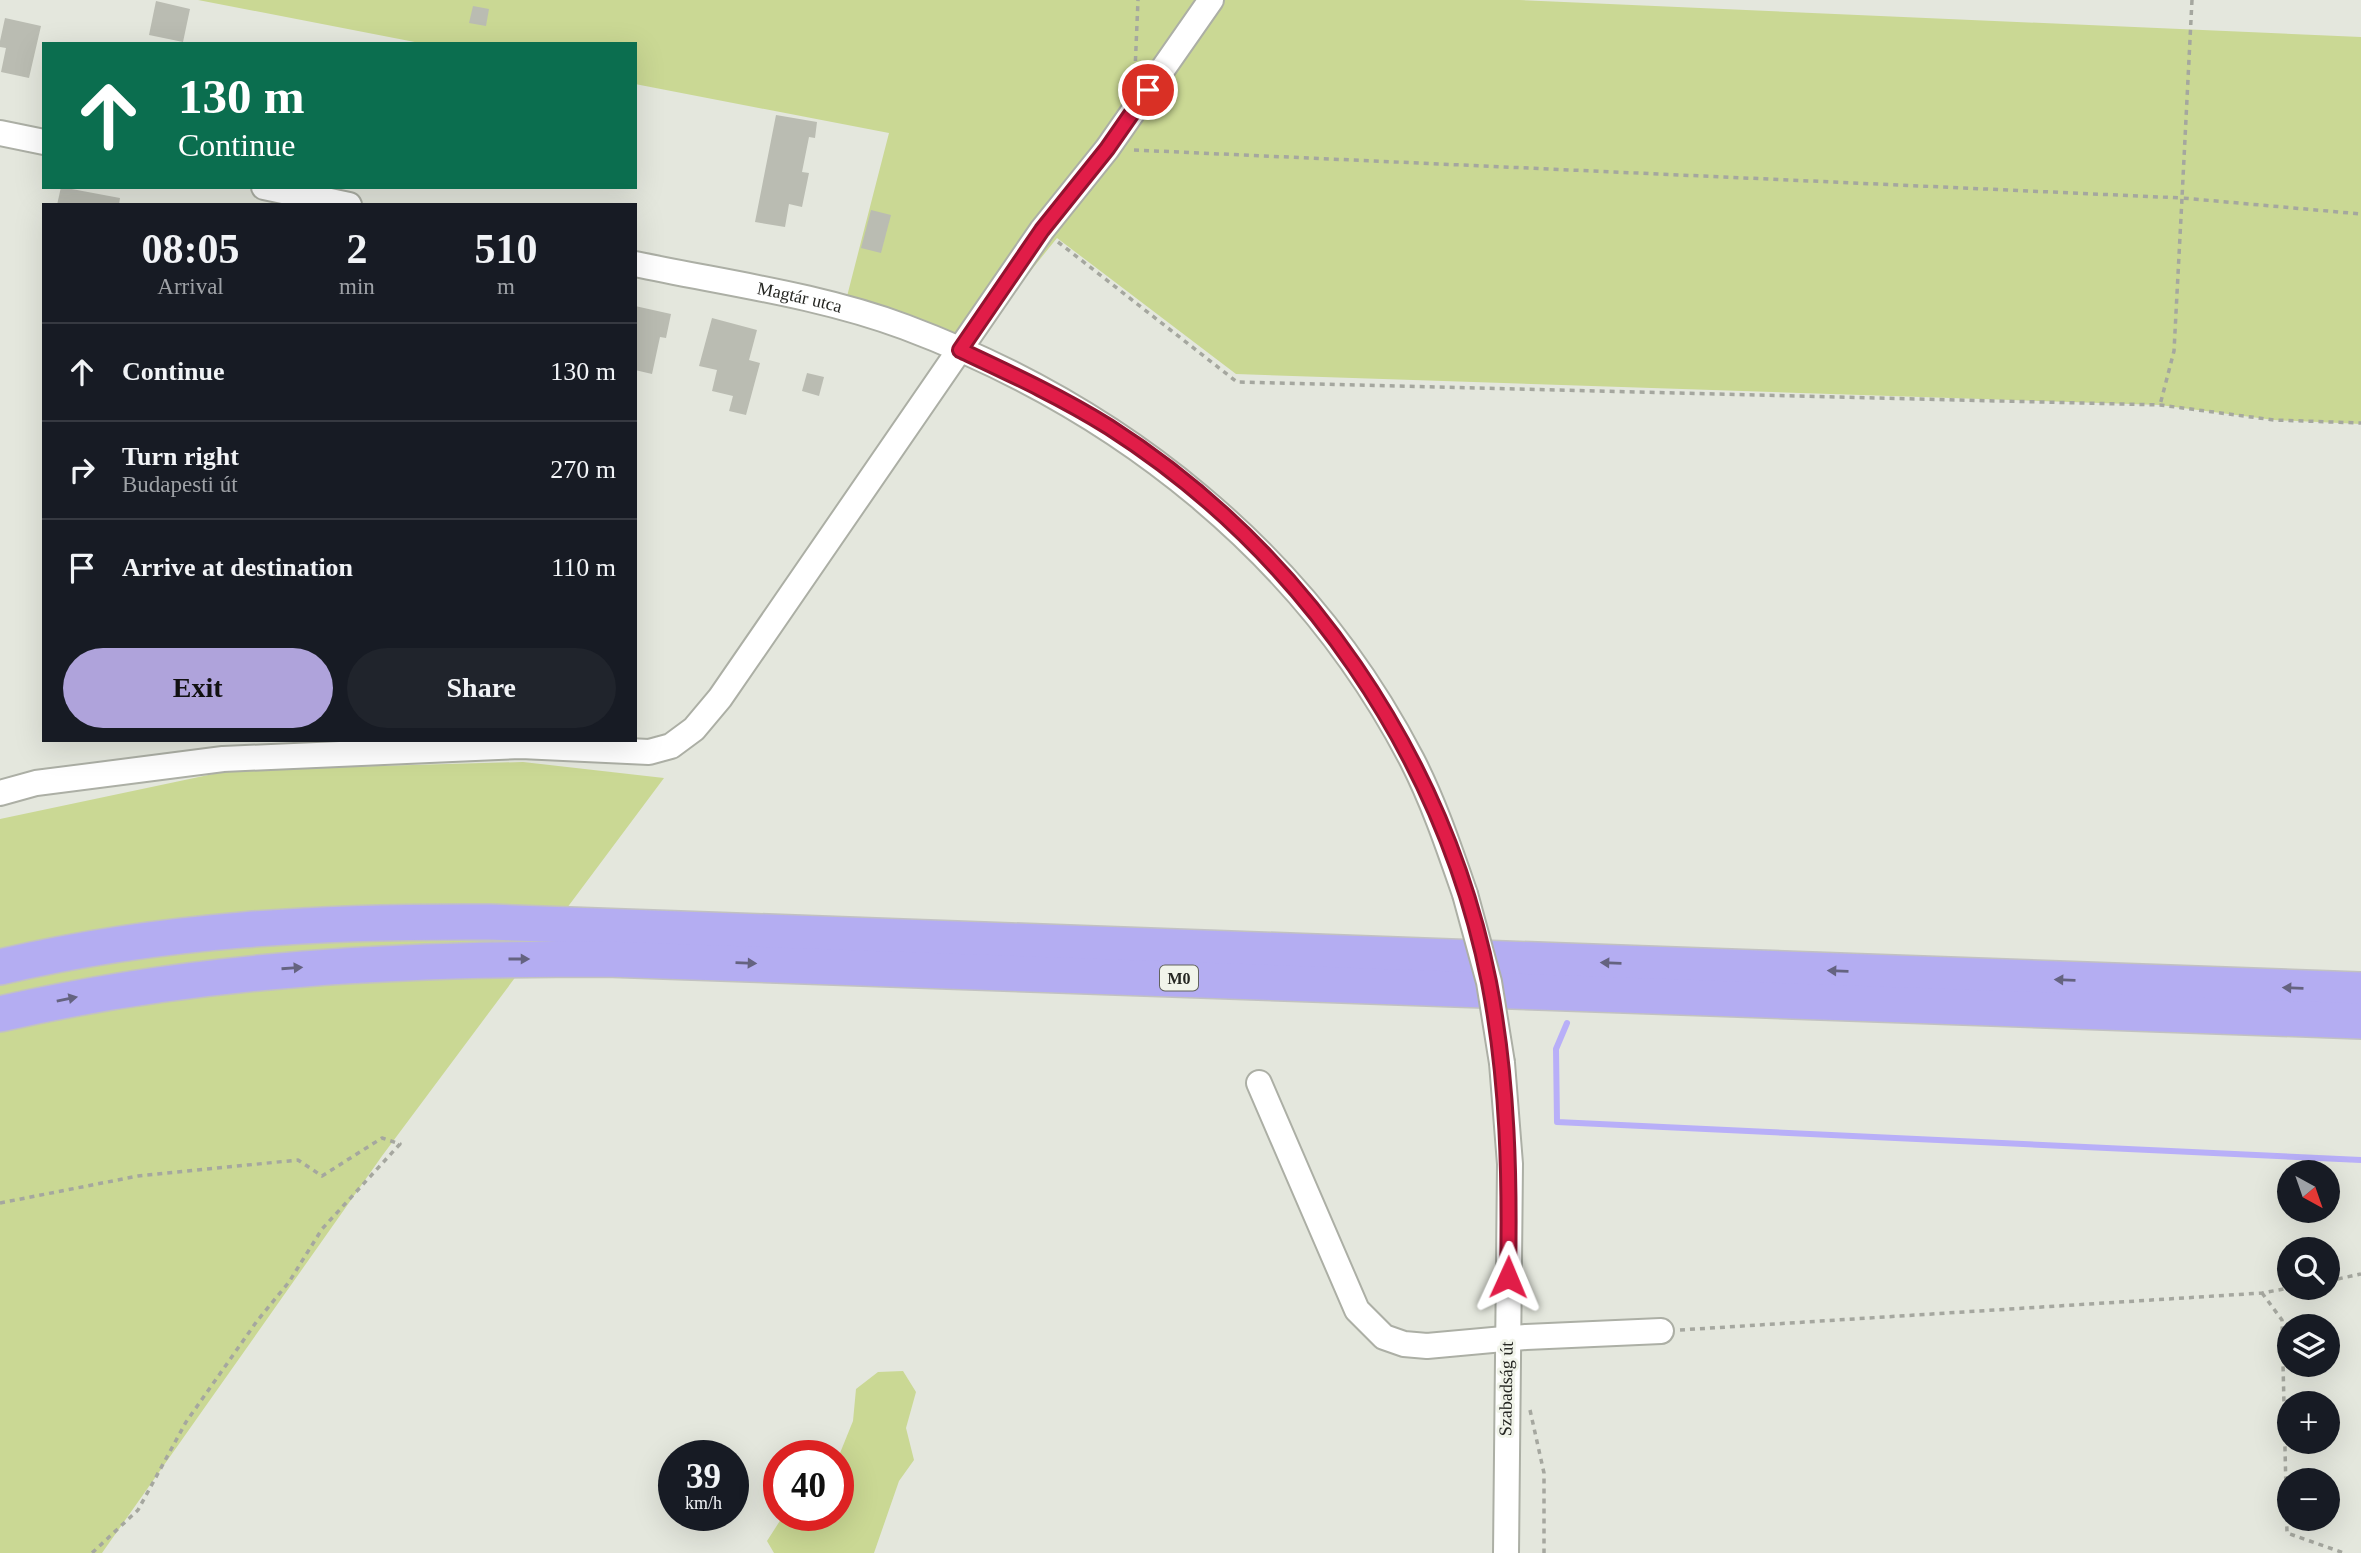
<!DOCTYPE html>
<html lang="en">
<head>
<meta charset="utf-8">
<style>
	:root { --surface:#171b24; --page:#20242c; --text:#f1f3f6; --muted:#9ea1a6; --line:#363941; --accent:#afa3db }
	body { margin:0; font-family:Georgia,serif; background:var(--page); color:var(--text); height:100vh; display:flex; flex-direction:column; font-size:26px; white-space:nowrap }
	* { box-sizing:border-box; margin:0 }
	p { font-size:23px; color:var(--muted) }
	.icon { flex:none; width:38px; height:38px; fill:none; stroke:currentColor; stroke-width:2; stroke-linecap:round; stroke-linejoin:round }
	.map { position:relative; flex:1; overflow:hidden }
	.drawer { position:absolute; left:42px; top:203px; width:595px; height:539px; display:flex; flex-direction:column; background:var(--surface); border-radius:0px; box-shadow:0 7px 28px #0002 }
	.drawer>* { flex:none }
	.top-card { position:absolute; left:42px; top:42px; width:595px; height:147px; border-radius:0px; box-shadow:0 7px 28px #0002; background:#0b6e4f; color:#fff; overflow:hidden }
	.needle { width:46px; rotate:140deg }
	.buttons { position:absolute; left:2277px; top:1160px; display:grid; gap:14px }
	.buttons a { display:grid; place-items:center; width:63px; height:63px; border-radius:50%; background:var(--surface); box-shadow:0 7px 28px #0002; font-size:35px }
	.speed { position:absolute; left:658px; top:1440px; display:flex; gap:14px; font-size:35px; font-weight:700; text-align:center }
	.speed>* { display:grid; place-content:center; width:91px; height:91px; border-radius:50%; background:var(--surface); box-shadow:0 7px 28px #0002; line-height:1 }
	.speed small { font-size:18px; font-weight:400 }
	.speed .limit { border:10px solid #d22; background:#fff; color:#111 }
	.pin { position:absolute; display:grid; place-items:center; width:60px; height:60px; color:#fff; margin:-30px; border:4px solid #fff; border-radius:50%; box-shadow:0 2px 7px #0007 }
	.me { position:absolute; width:77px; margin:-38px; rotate:1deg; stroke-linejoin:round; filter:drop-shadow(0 0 5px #0008) }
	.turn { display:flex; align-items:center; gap:24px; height:147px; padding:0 21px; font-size:32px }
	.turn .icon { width:91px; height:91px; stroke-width:2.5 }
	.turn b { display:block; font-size:49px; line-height:60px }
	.eta { display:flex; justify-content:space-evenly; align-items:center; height:119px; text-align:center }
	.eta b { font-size:42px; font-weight:700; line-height:49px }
	.cta { display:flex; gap:14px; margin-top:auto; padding:14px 21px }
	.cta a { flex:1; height:80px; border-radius:42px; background:var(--accent); color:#111; font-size:28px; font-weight:700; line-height:80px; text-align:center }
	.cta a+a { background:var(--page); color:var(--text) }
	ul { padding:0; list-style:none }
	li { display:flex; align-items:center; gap:21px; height:98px; padding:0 21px; border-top:2px solid var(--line) }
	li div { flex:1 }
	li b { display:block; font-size:26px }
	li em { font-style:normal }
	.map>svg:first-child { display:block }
</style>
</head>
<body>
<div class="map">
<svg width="2361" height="1553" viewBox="0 0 2361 1553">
	<rect width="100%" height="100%" fill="#e4e7dd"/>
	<g fill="#cad894">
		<polygon points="198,0 1519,0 2361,37 2361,424 2274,420 2160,405 1236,374 1057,238 975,340 844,308 889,133 635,84 635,44 425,44"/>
		<polygon points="523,762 664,778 382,1156 102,1553 0,1553 0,819 232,770"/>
		<polygon points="903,1371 916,1392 906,1428 914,1460 899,1481 874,1553 774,1553 767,1541 783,1516 838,1516 838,1458 853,1421 856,1389 878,1372"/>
	</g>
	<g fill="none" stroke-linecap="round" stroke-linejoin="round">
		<polyline stroke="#b8aff8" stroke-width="6" points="1567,1023 1556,1049 1557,1122 2361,1160"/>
	</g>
	<g fill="#babcb2">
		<polygon points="156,1 190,9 183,42 149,35"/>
		<polygon points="473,6 489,9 486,26 469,23"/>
		<polygon points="5,18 41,26 29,78 1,72 6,48 0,47 0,41"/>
		<polygon points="776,115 817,122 815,138 809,137 802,172 809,173 802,207 789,204 785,227 755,222"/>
		<polygon points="61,187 120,198 119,205 57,205"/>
		<polygon points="871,210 891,215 881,253 861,248"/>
		<polygon points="635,306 671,314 666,338 660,337 652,374 635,370"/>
		<polygon points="712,318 757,330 749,360 760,363 746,415 729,411 733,396 712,391 717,370 699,366"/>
		<polygon points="807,373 824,377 819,396 802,391"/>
	</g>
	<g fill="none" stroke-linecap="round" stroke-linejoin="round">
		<g stroke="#acafa5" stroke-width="28">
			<g id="minor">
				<polyline points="0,133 44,142"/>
				<polyline points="264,187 349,205"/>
				<path id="s1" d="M635 264C725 283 819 295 905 327 1121 408 1305 554 1412 760 1434 803 1449 848 1465 894"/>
				<polyline points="0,793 36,783 223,759 521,746 649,752 671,746 694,729 720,698 1042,230 1107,149 1211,0"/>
				<polyline points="1502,1063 1510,1164 1506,1553"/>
				<polyline points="1259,1083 1357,1310 1384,1337 1404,1344 1427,1346 1526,1337 1661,1331"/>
			</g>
		</g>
		<g stroke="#c2c2c1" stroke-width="38">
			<g id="highway">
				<path d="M0 967C162 929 324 921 490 922L2361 990"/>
				<path d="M0 1014C200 968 401 959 606 959L2361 1021"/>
			</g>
		</g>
		<g stroke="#a5a79f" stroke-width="3.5" stroke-dasharray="5 5" stroke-linecap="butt">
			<polyline points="2192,0 2182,198 2361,214"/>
			<polyline points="1135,71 1138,0"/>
			<polyline points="1134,150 2182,198 2174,351 2160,405"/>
			<polyline points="1058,242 1237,382 2160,405 2274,420 2361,423"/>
			<polyline points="0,1203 138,1176 298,1160 322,1176 382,1138 400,1144 322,1229 289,1282 257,1321 186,1422 138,1510 92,1553"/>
			<polyline points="2328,1281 2361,1274"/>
			<polyline points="2262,1293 2282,1320 2287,1533 2344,1553"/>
			<polyline points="1680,1330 2262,1293 2289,1288"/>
			<polyline points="1530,1410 1544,1473 1544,1553"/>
		</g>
		<use href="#minor" stroke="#fff" stroke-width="24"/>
		<use href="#highway" stroke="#b4adf2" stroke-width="35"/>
		<g stroke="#acafa5" stroke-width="28" stroke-linecap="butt">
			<polyline id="minor-bridge" points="1465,894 1489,982 1502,1063"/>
		</g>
		<use href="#minor-bridge" stroke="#fff" stroke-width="24"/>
	</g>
	<defs><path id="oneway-solid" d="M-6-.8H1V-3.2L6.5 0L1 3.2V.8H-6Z" transform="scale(1.75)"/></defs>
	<g fill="#656380">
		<use href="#oneway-solid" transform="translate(519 959)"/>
		<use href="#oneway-solid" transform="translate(746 963) rotate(2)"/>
		<use href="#oneway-solid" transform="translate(1611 963) rotate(-178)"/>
		<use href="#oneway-solid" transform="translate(292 968) rotate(-4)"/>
		<use href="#oneway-solid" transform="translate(1838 971) rotate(-178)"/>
		<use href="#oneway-solid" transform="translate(2065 980) rotate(-178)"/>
		<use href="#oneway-solid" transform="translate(2293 988) rotate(-178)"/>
		<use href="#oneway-solid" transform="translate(67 999) rotate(-12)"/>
	</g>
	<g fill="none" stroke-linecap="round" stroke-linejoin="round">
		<g stroke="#92132f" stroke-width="18">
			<path id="route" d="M1148 90 1107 149 1042 230 960 350C1011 374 1061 397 1109 427 1303 551 1444 756 1489 982 1508 1080 1510 1178 1508 1277"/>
		</g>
		<use href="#route" stroke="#e11d48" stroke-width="12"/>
	</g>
	<g text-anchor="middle" stroke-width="6" stroke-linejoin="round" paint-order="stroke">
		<rect fill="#f1f4ea" stroke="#62645e" stroke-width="2" x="1160" y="965.5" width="38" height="25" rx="5"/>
		<g font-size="16" font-weight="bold" fill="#252622">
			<text x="1179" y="984">M0</text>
		</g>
		<g font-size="18" fill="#252622" stroke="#f1f4ea">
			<text dy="6" stroke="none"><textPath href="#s1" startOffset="168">Magtár utca</textPath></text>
			<text transform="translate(1506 1389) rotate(-89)" y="6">Szabadság út</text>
		</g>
	</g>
</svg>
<div class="buttons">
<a><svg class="needle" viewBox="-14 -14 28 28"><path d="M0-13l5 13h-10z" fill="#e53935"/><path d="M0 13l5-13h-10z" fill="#9ea1a6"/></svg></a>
<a><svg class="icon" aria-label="search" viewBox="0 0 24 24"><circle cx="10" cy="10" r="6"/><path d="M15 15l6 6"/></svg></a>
<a><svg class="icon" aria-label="layers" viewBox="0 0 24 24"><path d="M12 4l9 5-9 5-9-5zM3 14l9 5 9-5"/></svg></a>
<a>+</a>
<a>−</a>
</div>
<div class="speed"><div>39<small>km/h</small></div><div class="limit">40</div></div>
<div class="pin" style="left:1148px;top:90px;background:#d93025"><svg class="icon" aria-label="arrive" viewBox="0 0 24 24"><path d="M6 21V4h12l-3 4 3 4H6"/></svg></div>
<svg class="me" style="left:1508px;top:1277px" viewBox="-20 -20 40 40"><path d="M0-17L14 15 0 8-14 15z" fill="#e11d48" stroke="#fff" stroke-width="4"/></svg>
<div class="top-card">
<div class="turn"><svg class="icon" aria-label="ahead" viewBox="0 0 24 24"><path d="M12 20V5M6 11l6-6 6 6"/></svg><div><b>130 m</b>Continue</div></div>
</div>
<section class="drawer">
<div class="eta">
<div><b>08:05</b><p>Arrival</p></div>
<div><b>2</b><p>min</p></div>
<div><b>510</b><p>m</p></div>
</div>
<ul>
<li><svg class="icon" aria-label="ahead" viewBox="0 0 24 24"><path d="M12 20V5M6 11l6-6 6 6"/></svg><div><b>Continue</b></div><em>130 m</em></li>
<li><svg class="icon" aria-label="right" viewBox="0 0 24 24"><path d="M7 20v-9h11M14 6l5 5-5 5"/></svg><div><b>Turn right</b><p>Budapesti út</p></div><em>270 m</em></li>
<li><svg class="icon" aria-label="arrive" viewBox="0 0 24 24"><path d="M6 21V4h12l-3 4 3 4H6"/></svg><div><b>Arrive at destination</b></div><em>110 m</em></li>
</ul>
<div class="cta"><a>Exit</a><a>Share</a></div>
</section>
</div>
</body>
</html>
